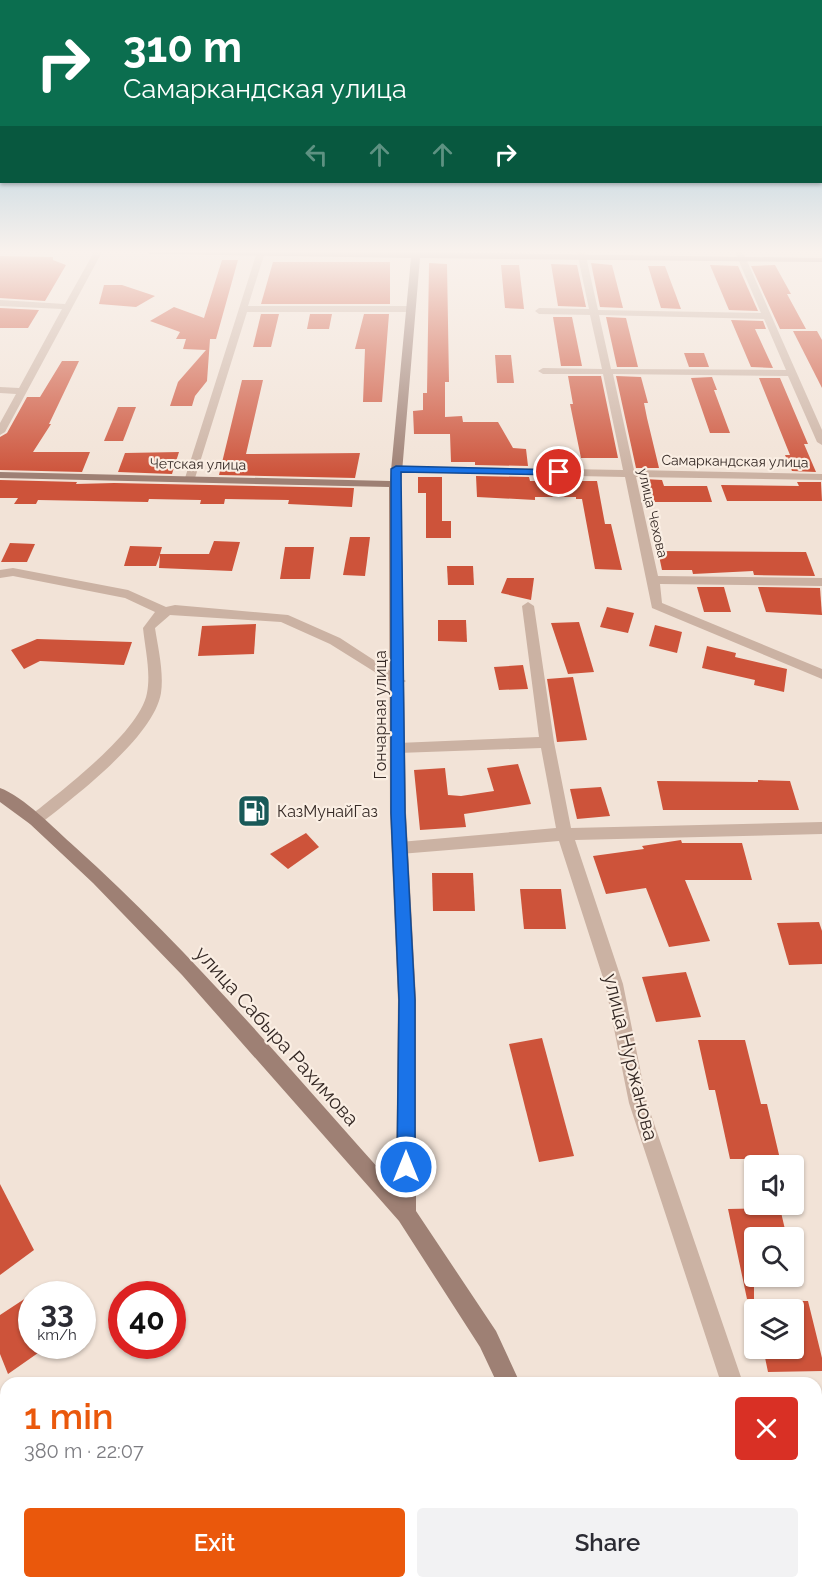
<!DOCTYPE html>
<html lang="en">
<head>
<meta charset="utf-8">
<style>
	:root { --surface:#fff; --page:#f2f2f3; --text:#2b2b33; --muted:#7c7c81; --accent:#ea580c }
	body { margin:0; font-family:Raleway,sans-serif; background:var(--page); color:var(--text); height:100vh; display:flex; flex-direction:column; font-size:22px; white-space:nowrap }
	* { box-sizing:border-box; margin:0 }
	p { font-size:20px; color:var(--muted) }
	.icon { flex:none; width:33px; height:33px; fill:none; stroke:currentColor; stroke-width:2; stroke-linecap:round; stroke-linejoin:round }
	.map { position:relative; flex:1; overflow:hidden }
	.side { position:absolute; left:0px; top:1377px; width:822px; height:212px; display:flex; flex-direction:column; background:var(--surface); border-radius:18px 18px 0 0; box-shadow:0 2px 4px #0004 }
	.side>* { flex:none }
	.banner { position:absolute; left:0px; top:0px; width:822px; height:183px; box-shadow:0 2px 4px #0004; background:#0b6e4f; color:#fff; overflow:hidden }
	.buttons { position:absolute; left:744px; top:1155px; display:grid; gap:12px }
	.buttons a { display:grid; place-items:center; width:60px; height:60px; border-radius:6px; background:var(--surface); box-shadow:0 2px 4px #0004; font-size:30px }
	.speed { position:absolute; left:18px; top:1281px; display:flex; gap:12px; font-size:30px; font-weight:700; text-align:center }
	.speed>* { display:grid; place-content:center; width:78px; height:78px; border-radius:50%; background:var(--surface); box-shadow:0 2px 4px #0004; line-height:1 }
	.speed small { font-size:15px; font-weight:400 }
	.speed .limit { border:9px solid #d22; background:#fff; color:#111 }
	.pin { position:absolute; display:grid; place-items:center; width:51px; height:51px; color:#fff; margin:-26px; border:3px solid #fff; border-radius:50%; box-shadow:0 2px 6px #0007 }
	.me { position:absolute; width:66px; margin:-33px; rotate:0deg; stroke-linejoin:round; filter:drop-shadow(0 0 4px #0008) }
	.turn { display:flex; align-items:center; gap:21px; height:126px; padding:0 24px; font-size:27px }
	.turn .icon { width:78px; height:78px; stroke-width:2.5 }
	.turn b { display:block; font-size:42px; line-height:51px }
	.lanes { display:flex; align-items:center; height:57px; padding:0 24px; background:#0003; justify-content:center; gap:30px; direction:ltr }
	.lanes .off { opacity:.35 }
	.round { display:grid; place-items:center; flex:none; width:63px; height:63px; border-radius:6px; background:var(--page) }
	.headline { display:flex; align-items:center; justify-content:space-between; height:102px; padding:0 24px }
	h1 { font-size:36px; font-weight:600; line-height:45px; color:var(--accent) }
	.action { display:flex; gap:12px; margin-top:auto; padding:12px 24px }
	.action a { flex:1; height:69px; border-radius:6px; background:var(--accent); color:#fff; font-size:24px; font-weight:600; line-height:69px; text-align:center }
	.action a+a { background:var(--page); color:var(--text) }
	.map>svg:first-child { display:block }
</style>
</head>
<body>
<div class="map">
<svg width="822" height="1588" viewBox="0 0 822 1588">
	<rect width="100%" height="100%" fill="#f2e3d7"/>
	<g fill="#cd533a">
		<polygon points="0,256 53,257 53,260 66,265 45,301 0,298"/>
		<polygon points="222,260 238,260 216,339 210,339 207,381 195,396 192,406 170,406 178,382 206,350 183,349 186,339 176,339 180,332 150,321 174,307 204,318"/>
		<polygon points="273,262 390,262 390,304 261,304"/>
		<polygon points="429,263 447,264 449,382 445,382 445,417 462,416 463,422 498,422 513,448 526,449 528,466 475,465 475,462 451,462 450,434 414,434 413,411 423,410 423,393 427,393"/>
		<polygon points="591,263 612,265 623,308 600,307"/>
		<polygon points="551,264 577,265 586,307 558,306"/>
		<polygon points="501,265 519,265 524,309 505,308"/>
		<polygon points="710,265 738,266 758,311 729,310"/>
		<polygon points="775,265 791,294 787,294 806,329 780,329 751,266"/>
		<polygon points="648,266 665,266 681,309 661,308"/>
		<polygon points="104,285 122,285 155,296 136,307 99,304"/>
		<polygon points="0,308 39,310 28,328 0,328"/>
		<polygon points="261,314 279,314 271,347 253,347"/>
		<polygon points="310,314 332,314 329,329 307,329"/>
		<polygon points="364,314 389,314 382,402 363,402 365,349 355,349"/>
		<polygon points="553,317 572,317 582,366 561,366"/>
		<polygon points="606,317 626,318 638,367 617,367"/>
		<polygon points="731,320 763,321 766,329 755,329 773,368 751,367"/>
		<polygon points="793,331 817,331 822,340 822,388"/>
		<polygon points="684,353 704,353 709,367 689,367"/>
		<polygon points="495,355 511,355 514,383 497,383"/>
		<polygon points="62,361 79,361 49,424 51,424 33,452 90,452 82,472 0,470 0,437 7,433 27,397 40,397"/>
		<polygon points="568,376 601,376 618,458 581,458 570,404 573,404"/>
		<polygon points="616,376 641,377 648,403 644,403 647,418 659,468 636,468"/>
		<polygon points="712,377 717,390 714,390 730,433 710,433 691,378"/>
		<polygon points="759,378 780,378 808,444 804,444 816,472 792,471 785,455 790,455"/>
		<polygon points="242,380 263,380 246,454 360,453 355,478 219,475"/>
		<polygon points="118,407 136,407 123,441 104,441"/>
		<polygon points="179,452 172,474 118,472 125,453"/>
		<polygon points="476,476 529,477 530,481 597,481 605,524 611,524 622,570 595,569 582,499 576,499 576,497 535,497 535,500 477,497"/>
		<polygon points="418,477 442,477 442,521 451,521 451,538 426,538 426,493 418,493"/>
		<polygon points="643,479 662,480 664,486 707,486 712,502 648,502"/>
		<polygon points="0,480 77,482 76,484 114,483 354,488 352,507 288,504 289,500 225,499 224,504 200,504 201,500 149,499 148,502 38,500 36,504 14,504 18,498 0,498"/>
		<polygon points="797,482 821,482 822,501 727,501 721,485 799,486"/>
		<polygon points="350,537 370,537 365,576 343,575"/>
		<polygon points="214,541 240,542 232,571 159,568 160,555 156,566 124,566 130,546 162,547 160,554 209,554"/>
		<polygon points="10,543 35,544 27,562 1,562"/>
		<polygon points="285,547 314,547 310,579 280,579"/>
		<polygon points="658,551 806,552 815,576 754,575 753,571 693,574 692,570 662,570"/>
		<polygon points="447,566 473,566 474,585 448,585"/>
		<polygon points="507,578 534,578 531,600 501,593"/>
		<polygon points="697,587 724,587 731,612 704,612"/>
		<polygon points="758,587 820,588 822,615 766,612"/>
		<polygon points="607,607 634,613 628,633 600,627"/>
		<polygon points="438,620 466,620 467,642 438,641"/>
		<polygon points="579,622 594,672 568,674 551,623"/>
		<polygon points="256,624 254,654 198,656 202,626"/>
		<polygon points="655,625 682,632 677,653 649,646"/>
		<polygon points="37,639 132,642 124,665 40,661 24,669 11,650"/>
		<polygon points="707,646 736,653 735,657 787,669 784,692 754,685 755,680 702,668"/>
		<polygon points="523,665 528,689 499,690 494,667"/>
		<polygon points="573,677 587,740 557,742 547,679"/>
		<polygon points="518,764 531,804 464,814 466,827 420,830 414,770 445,768 448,795 461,796 494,791 487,768"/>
		<polygon points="758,780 790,781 799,810 663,810 657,781 758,782"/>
		<polygon points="601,787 610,816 577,819 570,789"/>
		<polygon points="306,833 319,847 288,869 270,854"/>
		<polygon points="681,840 682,843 742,843 752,880 685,880 710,941 669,947 646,888 606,894 593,856 644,849 642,846"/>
		<polygon points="432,873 473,873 475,911 433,911"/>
		<polygon points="520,889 561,889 566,929 524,929"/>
		<polygon points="819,922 822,931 822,964 789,965 777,923"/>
		<polygon points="686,972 701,1017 656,1022 642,977"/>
		<polygon points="542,1038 574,1156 539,1162 509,1044"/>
		<polygon points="698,1040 745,1040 761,1104 767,1104 780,1159 730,1159 715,1090 709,1090"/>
		<polygon points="0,1184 34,1250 0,1275"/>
		<polygon points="780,1208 787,1238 754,1238 754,1299 747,1299 728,1209"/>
		<polygon points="32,1294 32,1346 48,1346 8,1374 0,1354 0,1315"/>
		<polygon points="794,1301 808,1301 822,1358 822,1371 768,1372 763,1348 794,1348"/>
	</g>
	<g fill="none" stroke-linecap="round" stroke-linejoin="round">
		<g fill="#cbb2a3" fill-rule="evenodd">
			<polygon points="94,252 102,252 5,432 0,435 0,423 16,394 0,393 0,387 19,388 62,309 0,306 0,300 65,304"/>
			<polygon points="257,252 265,252 248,306 411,306 415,309 411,312 247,312 195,478 194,480 186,480 185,478"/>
			<path d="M577 252H585L598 310 761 313 735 252H743L822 430V445L817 442 788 376 613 374 634 470 822 474V480L636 477 658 576 822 578V586L660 584 662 603 822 669V679L652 608 625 477 396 472 391 469 396 466 623 470 603 374H543L538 371 543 368 602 369 590 315 539 314 535 311 539 308 589 309ZM599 315 764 319 786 370 611 369Z"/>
			<path d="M13 568 128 590 166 607 175 605 288 615 340 638 406 681 399 686 394 684 330 644 281 622 170 615 155 628C158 648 164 672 161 693 154 737 74 797 40 824L35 826 30 824 27 820 30 816C61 791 140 732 147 693 151 672 145 648 143 628L155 612 125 598 13 576 0 578V570Z"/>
			<polygon points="528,602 534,606 554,742 571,828 822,822 822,834 575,840 623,984 647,1103 743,1383 721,1383 629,1103 605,984 559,841 400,854 394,853 392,848 394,843 400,842 556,828 541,748 398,753 393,752 391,748 393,744 398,743 539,737 522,606"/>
			<polygon points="783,1582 808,1582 809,1588 783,1588"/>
		</g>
		<g fill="#9e8074" fill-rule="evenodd">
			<path d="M146 252H420L822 258V262L420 258 401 484 406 813 416 1000V1211L496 1331 520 1383H497L480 1347 399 1221 182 975 93 883 30 824 0 802V788C23 796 56 830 75 847 191 951 292 1072 396 1188L398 1000 390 813 389 487 0 478V472L390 481 411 258 150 254Z"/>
			<polygon points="585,1582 610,1582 612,1588 586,1588"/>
		</g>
	</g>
	<linearGradient id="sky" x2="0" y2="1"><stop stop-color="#7ab3d1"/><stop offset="0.53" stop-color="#f9f2ed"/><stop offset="1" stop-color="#f9f2ed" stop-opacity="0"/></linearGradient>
	<rect width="822" height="475" fill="url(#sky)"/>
	<polygon fill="#1a73e8" stroke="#114b97" stroke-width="1.5" points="396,466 559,470 564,472 559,475 401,472 405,813 415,1000 415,1167 412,1173 406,1176 400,1173 397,1167 399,1000 391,813 391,469"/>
	<defs>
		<g id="fuel-square" transform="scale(1.725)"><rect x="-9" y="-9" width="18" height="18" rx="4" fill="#195958" stroke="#faeee3"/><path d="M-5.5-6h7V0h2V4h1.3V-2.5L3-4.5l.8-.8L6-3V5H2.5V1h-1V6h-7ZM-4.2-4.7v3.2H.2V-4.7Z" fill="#fff"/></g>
	</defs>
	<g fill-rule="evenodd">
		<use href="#fuel-square" x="254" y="811"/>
	</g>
	<g text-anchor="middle" stroke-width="4.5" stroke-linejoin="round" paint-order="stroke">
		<g font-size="14" fill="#352925" stroke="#faeee3">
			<text transform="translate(735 461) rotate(1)" y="5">Самаркандская улица</text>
			<text transform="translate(198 464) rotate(1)" y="5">Четская улица</text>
			<text transform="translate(653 513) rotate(77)" y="5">улица Чехова</text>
		</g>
		<g font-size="16" fill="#352925" stroke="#faeee3">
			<text transform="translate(380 715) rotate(-90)" y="6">Гончарная улица</text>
		</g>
		<g font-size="16" fill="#352925" stroke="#faeee3" text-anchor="start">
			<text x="277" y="817">КазМунайГаз</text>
		</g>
		<g font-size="20" fill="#352925" stroke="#faeee3">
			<text transform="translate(277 1036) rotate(48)" y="7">улица Сабыра Рахимова</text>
			<text transform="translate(631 1057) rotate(76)" y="7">улица Нуржанова</text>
		</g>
	</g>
</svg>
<div class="buttons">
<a><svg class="icon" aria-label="sound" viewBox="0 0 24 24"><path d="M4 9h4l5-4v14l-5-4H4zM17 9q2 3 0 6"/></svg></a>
<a><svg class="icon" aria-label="search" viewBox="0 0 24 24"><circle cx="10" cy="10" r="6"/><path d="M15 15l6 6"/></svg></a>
<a><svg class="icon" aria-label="layers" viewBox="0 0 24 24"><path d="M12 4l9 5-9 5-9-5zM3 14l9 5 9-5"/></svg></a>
</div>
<div class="speed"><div>33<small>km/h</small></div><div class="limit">40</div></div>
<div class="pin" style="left:559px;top:472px;background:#d93025"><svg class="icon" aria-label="arrive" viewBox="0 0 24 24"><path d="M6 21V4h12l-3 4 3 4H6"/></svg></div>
<svg class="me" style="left:406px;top:1167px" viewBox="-20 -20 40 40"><circle r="17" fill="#1a73e8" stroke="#fff" stroke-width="3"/><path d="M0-11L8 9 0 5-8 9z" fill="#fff"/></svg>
<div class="banner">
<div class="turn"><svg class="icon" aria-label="right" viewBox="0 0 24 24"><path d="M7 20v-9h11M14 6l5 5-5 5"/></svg><div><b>310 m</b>Самаркандская улица</div></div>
<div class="lanes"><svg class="icon off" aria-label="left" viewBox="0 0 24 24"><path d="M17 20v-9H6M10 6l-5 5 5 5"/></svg><svg class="icon off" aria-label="ahead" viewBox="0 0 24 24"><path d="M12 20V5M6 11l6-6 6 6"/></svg><svg class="icon off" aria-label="ahead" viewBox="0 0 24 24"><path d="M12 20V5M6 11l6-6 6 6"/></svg><svg class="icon" aria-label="right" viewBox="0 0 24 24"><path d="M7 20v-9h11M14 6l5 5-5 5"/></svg></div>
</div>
<section class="side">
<div class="headline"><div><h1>1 min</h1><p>380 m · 22:07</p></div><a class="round" style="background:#d93025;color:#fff"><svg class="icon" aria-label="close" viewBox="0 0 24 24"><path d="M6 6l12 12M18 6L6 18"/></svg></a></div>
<div class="action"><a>Exit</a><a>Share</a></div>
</section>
</div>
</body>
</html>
